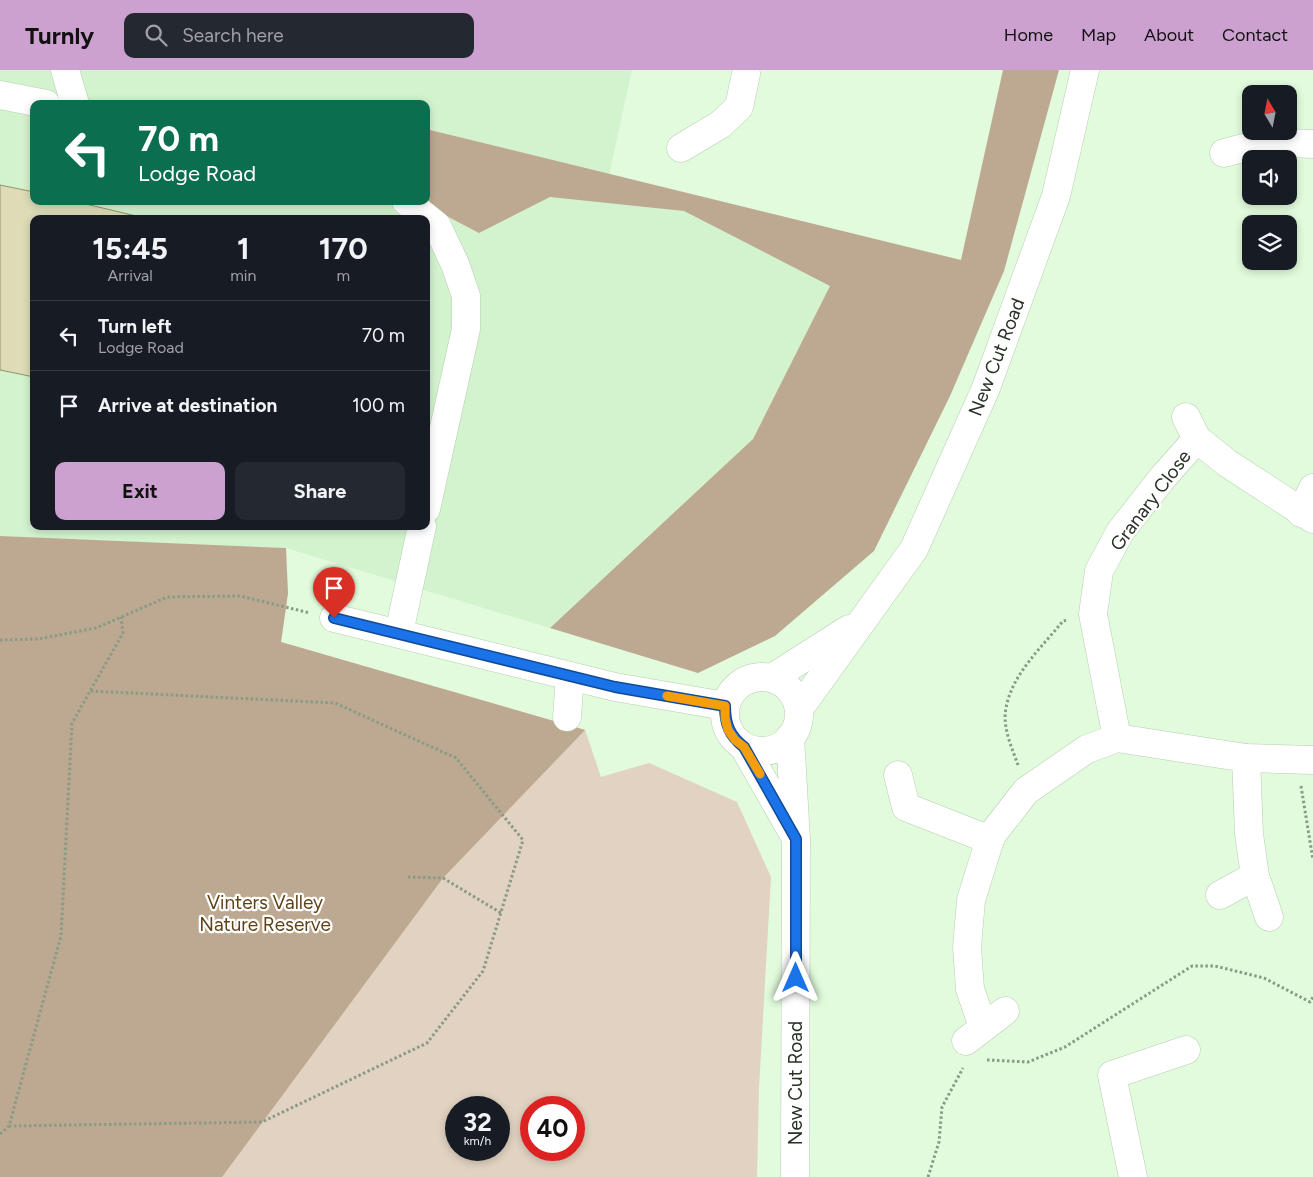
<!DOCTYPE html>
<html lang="en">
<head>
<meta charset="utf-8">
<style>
	:root { --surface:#171b24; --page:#242831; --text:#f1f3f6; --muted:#9ea1a6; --line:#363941; --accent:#cca0cf }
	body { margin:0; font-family:Figtree,sans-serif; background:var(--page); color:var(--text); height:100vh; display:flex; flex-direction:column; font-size:19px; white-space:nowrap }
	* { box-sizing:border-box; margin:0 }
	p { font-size:16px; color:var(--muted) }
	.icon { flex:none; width:28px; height:28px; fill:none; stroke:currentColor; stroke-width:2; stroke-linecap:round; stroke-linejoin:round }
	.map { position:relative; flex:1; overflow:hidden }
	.panel { position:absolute; left:30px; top:145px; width:400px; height:315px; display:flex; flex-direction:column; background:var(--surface); border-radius:10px; box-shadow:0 2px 8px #0003 }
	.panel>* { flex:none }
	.banner { position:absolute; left:30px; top:30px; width:400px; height:105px; border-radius:10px; box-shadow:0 2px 8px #0003; background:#0b6e4f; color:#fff; overflow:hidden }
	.needle { width:32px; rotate:350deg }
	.buttons { position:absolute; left:1242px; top:15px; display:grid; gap:10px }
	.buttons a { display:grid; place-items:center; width:55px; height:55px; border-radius:10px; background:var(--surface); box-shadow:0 2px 8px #0003; font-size:25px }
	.speed { position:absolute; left:445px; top:1026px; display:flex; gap:10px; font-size:25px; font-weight:700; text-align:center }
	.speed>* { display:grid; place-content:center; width:65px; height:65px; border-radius:50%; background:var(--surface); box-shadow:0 2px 8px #0003; line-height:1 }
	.speed small { font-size:12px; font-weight:400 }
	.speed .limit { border:8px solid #d22; background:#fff; color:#111 }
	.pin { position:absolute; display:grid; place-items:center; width:42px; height:42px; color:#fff; margin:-51px -21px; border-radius:50% 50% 50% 0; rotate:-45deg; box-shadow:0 0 5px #0007 }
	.pin .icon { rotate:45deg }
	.me { position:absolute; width:55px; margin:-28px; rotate:0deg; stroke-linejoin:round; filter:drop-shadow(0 0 4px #0008) }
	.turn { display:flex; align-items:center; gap:18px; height:105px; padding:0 25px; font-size:22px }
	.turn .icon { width:65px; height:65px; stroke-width:2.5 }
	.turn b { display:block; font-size:35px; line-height:42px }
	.eta { display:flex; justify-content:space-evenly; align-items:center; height:85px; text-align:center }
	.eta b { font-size:30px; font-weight:700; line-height:35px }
	.button { display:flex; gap:10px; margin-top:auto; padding:10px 25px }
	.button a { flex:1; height:58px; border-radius:10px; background:var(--accent); color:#111; font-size:20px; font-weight:700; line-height:58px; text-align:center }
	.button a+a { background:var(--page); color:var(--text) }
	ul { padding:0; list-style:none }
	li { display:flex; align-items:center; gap:15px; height:70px; padding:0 25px; border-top:1px solid var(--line) }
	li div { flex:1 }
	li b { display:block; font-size:19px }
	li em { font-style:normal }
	header { display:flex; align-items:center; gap:30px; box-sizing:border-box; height:70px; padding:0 25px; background:var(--accent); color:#111 }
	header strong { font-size:24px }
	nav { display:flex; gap:28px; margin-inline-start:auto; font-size:18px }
	.search { width:350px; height:45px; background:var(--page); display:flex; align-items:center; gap:12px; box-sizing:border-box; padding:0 18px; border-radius:10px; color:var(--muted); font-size:19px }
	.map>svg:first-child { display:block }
</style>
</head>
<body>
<header>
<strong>Turnly</strong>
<div class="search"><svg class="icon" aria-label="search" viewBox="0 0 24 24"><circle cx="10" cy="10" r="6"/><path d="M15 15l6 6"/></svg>Search here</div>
<nav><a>Home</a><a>Map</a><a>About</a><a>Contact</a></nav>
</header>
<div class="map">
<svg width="1313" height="1107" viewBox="0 0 1313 1107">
	<rect width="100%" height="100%" fill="#e1fbdc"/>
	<path fill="#d3f3ce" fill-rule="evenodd" d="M0 0H632L609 105 426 59V34H34V131H426V63L684 141 830 216 753 369 550 558 286 478 0 466ZM34 149H426V456H34Z"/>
	<path fill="#e1d2c1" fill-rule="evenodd" d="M288 523 281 572 585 660 601 707 649 693 737 732 771 807 759 1018 757 1107H0ZM456 1038H499V1080H456ZM531 1038H574V1080H531Z"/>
	<g fill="#bda991">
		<polygon points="1003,0 1059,0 1004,201 950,326 874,481 775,566 698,603 550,558 753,369 830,216 684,141 550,127 479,163 418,131 426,131 426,59 961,190"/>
		<polygon points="0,466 286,478 288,523 281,572 585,660 443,808 222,1107 0,1107"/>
	</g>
	<polygon fill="#dddcb7" stroke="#93926f" points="0,115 34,122 34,131 73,131 149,149 34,149 34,307 0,300"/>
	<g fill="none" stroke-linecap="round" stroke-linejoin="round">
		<g stroke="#b5ceb0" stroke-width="29">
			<g id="minor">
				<polyline points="65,0 75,34"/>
				<polyline points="0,25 46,34"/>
				<polyline points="681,78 721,54 739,37 746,4"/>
				<polyline points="1224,83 1267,72 1313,74"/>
				<polyline points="406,131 437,156 455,194 466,226 466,259 426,439"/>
				<polyline points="1186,347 1197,369 1227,393 1313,449"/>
				<polyline points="1301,443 1313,418"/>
				<polyline points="334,548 615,617 725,636"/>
				<polyline points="399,563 422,456"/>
				<circle cx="762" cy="644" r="37"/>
				<polyline points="772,608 849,559"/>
				<polyline points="799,639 914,479 986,318 1056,126 1085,0"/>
				<polyline points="567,647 570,606"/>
				<polyline points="790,667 796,769 795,1107"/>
				<polyline points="1117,668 1093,544 1099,501 1120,462 1164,406 1197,369"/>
				<polyline points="744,677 793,763"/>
				<polyline points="1246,688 1249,764 1255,806 1269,847"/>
				<polyline points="898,705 906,737 990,770"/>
				<polyline points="1220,825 1255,806"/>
				<polyline points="983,957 970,919 967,877 971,830 991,766 1026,721 1087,679 1117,668 1246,688 1313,690"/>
				<polyline points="966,971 1005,941"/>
				<polyline points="1133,1107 1112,1005 1186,980"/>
			</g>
		</g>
		<g stroke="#899b85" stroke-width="3" stroke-dasharray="2.5 2.5" stroke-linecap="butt">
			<polyline points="0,570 38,569 96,558 167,527 240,526 310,543"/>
			<path d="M1018 695C1012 678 1002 657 1006 638 1012 604 1042 577 1063 551L1068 550"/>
			<polyline points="1301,716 1313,790"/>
			<polyline points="408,807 443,808 501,843"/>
			<polyline points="987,990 1028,992 1065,977 1192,896 1215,896 1264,908 1310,932 1313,927"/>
			<polyline points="9,1056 262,1052 427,973 483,901 523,770 456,688 335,633 90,621"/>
			<polyline points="0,1064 9,1056 61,866 72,653 123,563 121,547"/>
			<polyline points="928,1107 939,1072 942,1037 963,998"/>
		</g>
		<use href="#minor" stroke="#fff" stroke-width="28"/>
	</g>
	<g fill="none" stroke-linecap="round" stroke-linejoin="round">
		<g stroke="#114b97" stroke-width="12">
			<path id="route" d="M334 548 615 617 725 636C725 655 730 666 744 677L796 769V908"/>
		</g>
		<use href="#route" stroke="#1a73e8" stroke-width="9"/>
		<polyline stroke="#f59e0b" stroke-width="9" points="667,626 725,636 725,648 728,660 735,670 744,677 760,704"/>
	</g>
	<g text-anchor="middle" stroke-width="4.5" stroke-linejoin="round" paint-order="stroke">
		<g font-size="19" fill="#273125" stroke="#fff">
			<text transform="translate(996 287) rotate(-69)" y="7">New Cut Road</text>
			<text transform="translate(1150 430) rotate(-53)" y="7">Granary Close</text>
			<text transform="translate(795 1013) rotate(-90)" y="7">New Cut Road</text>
		</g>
		<g font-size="19" fill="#604218" stroke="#fff">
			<text x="265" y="839">Vinters Valley<tspan x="265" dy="22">Nature Reserve</tspan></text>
		</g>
	</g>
</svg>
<div class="buttons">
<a><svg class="needle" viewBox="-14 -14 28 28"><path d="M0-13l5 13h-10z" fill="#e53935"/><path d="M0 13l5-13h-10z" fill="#9ea1a6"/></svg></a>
<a><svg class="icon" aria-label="sound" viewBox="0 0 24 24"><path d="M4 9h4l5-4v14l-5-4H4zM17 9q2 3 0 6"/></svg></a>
<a><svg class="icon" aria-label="layers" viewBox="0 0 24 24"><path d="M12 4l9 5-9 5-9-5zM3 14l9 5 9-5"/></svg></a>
</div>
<div class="speed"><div>32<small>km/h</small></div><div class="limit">40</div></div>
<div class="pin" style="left:334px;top:548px;background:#d93025"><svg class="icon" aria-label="arrive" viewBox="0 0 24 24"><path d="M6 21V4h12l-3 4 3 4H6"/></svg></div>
<svg class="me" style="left:796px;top:908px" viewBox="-20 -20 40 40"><path d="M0-17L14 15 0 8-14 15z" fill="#1a73e8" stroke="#fff" stroke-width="4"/></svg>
<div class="banner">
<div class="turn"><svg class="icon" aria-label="left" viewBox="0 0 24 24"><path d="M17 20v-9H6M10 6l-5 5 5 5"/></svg><div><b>70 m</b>Lodge Road</div></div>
</div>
<section class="panel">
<div class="eta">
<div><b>15:45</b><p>Arrival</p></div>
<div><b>1</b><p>min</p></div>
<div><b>170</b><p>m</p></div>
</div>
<ul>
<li><svg class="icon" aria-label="left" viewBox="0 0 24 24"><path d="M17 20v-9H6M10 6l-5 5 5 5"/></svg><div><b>Turn left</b><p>Lodge Road</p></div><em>70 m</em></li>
<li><svg class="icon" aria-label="arrive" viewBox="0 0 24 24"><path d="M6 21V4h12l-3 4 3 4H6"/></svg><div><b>Arrive at destination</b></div><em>100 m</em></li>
</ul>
<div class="button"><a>Exit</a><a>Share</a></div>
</section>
</div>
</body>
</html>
